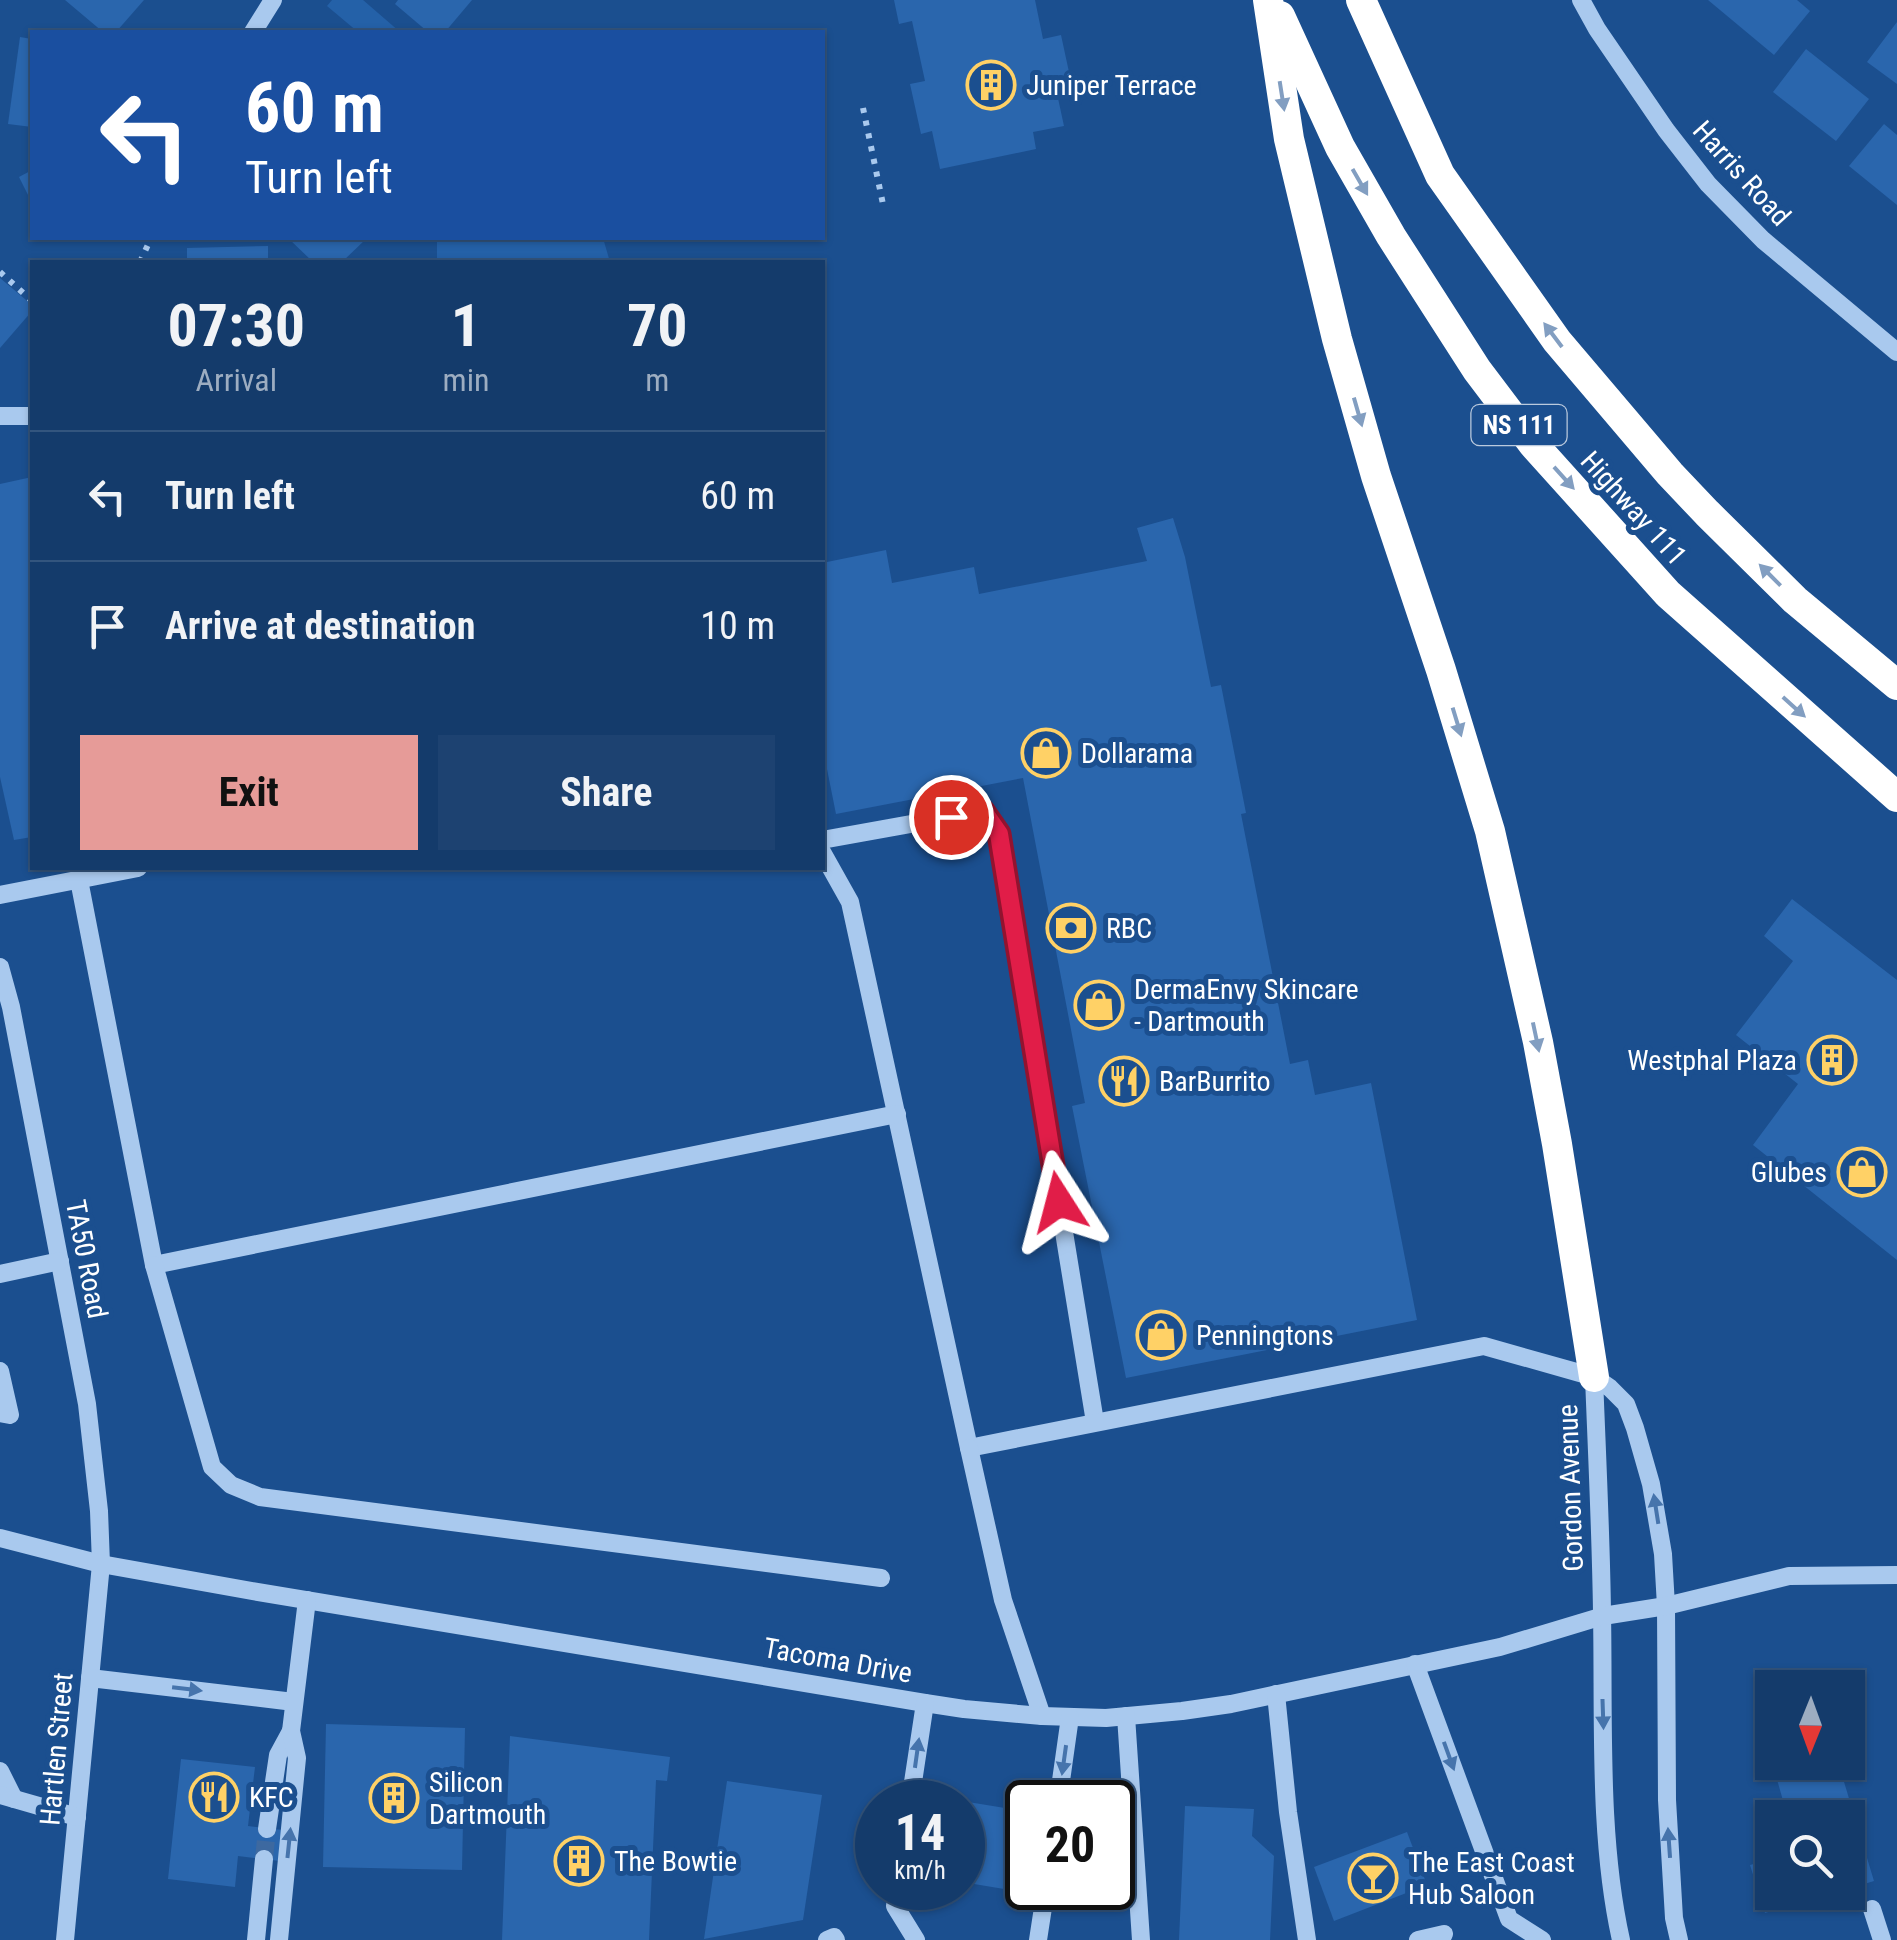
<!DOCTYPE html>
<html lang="en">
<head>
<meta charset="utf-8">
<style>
	:root { --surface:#143b6b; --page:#1d4271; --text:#f1f3f6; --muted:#9dadc1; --line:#33557e; --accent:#e69b98 }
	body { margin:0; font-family:"Roboto Condensed",sans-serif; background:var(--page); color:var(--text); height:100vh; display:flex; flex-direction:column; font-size:38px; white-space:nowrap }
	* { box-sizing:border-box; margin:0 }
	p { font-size:32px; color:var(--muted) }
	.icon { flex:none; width:55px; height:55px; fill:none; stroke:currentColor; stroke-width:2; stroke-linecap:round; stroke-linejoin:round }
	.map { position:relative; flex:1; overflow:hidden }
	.details { position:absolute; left:30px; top:260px; width:795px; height:610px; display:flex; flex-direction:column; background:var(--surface); border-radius:0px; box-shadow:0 2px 8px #0004,0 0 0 2px var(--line) }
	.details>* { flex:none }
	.banner { position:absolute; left:30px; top:30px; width:795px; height:210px; border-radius:0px; box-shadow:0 2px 8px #0004,0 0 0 2px var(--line); background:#1a4fa0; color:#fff; overflow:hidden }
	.needle { width:65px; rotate:181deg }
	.tools { position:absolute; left:1755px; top:1670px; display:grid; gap:20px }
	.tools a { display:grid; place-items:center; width:110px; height:110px; border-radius:0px; background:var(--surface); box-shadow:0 2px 8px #0004,0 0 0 2px var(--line); font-size:50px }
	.speed { position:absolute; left:855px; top:1780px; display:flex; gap:20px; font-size:50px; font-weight:700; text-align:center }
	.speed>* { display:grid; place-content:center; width:130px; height:130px; border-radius:50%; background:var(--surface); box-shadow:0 2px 8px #0004,0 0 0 2px var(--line); line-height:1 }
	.speed small { font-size:25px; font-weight:400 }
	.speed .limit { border:5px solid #111; border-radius:15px; background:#fff; color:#111 }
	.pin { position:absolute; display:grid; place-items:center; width:85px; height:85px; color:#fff; margin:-42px; border:5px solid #fff; border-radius:50%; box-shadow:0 2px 10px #0007 }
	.me { position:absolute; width:110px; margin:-55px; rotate:351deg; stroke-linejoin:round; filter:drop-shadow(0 0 8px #0008) }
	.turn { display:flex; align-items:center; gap:35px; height:210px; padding:0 50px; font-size:45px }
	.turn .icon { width:130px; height:130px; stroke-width:2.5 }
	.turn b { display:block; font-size:70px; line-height:85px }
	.eta { display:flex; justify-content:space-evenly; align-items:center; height:170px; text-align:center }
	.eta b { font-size:60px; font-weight:700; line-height:70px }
	.cta { display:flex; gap:20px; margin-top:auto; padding:20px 50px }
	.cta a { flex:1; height:115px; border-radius:0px; background:var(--accent); color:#111; font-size:40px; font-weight:700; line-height:115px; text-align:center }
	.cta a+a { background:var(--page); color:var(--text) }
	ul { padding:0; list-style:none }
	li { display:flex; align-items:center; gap:30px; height:130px; padding:0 50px; border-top:2px solid var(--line) }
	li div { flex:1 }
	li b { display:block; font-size:38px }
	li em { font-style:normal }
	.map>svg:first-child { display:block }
</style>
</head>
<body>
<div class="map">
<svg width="1897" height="1940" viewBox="0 0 1897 1940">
	<rect width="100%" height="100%" fill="#1b4f8f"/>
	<g fill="#2461a8">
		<polygon points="332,0 363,0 400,32 358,32 327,6"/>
		<polygon points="437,238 603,238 610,262 437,262"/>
	</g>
	<g fill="#2a66ad">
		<polygon points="65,0 144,0 116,32 103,32"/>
		<polygon points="398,0 472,0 445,32 428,32 395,4"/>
		<polygon points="894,0 1035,0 1043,39 1061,35 1072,86 1056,89 1064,126 1033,132 1036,149 940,169 932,131 921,134 910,84 925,81 912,21 899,24"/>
		<polygon points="1708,0 1797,0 1810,11 1774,55"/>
		<polygon points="1897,22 1897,84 1867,62"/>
		<polygon points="20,37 32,39 32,127 8,124"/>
		<polygon points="1806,49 1869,99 1836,141 1773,92"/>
		<polygon points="1884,124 1897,135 1897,205 1849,166"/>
		<polygon points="32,170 32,203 19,177"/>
		<polygon points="288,238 367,238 342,262 313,262"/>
		<polygon points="268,246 268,262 187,262 187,248"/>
		<polygon points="0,278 32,305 32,311 0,348"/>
		<polygon points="32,477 32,837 14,840 0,777 0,484"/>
		<polygon points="1173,518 1185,557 1211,687 1221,685 1246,813 1241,814 1290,1064 1308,1060 1315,1095 1371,1083 1417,1320 1126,1378 1072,1106 1085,1103 1023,778 836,814 822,744 822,563 886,550 892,583 974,567 979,594 1147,561 1137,528"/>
		<polygon points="1792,899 1897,980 1897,1260 1753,1145 1798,1084 1736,1035 1793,961 1764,936"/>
		<polygon points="326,1724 465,1728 462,1870 323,1867"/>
		<polygon points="510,1736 670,1757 667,1781 656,1780 649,1940 502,1940"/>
		<polygon points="181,1759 255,1767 248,1826 283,1830 280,1861 238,1856 235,1887 168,1879"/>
		<polygon points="1772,1762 1838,1762 1874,1881 1848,1889 1848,1818 1788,1818"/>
		<polygon points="727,1781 822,1795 803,1920 704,1939"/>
		<polygon points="962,1801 1005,1808 1004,1813 1028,1817 1016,1891 962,1882"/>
		<polygon points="1185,1806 1254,1809 1252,1836 1274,1856 1270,1940 1179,1940"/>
		<polygon points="1407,1832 1427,1885 1334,1921 1314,1867"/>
		<polygon points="1772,1859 1772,1892 1830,1893 1765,1913 1750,1865"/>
	</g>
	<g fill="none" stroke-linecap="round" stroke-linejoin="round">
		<polyline stroke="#3d69a0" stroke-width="18" stroke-dasharray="18 9" stroke-linecap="butt" points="264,1859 267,1829"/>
		<g stroke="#a9c9ee" stroke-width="6" stroke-dasharray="5 8" stroke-linecap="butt">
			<polyline points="863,108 884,209"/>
			<polyline points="140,262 151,238"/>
			<polyline points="0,272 32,301"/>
		</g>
		<g stroke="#a9c9ee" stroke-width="18">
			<polyline points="1581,0 1597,29 1666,130 1708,184 1763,240 1897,352"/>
			<polyline points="253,32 273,0"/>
			<polyline points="0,416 32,416"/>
			<polyline points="822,840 983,811 999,834 1095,1422"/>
			<polyline points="822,852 850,902 969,1448 1484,1346 1594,1377 1610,1388 1626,1404 1635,1428 1651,1484 1663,1554 1666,1606 1667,1800 1674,1918 1679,1940"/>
			<polyline points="79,880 154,1265 897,1114"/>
			<polyline points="0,895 138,868"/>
			<polyline points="0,967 11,1007 87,1404 99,1511 101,1564 65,1940"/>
			<polyline points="154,1265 212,1467 231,1485 260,1497 881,1578"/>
			<polyline points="0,1274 60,1261"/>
			<polyline points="0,1371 10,1415 0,1413"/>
			<path d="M1594 1377C1597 1456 1601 1534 1602 1613 1604 1719 1598 1837 1621 1940"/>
			<polyline points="969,1448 1003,1600 1042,1716"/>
			<polyline points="0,1538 101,1564 252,1591 925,1703 964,1709 1042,1716 1106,1718 1182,1711 1231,1704 1500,1647 1603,1616 1666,1606 1789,1576 1897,1575"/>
			<polyline points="1415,1664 1509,1919 1542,1940"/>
			<polyline points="90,1678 294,1702"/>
			<polyline points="1276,1694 1288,1812 1307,1940"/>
			<polyline points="1126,1716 1141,1940"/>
			<polyline points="0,1771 14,1799"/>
			<polyline points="0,1795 77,1817"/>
			<polyline points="910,1802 925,1703"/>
			<polyline points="1058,1802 1070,1717"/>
			<polyline points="267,1829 278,1755 291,1731"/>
			<polyline points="898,1888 895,1906 916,1940"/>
			<polyline points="1872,1909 1882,1940"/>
			<polyline points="256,1940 264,1859"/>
			<polyline points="279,1940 297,1758 291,1731 307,1600"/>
			<polyline points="827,1940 834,1937 836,1940"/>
			<polyline points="1038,1940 1046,1888"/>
			<polyline points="1418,1940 1444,1934"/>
		</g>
		<g stroke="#fff" stroke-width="30">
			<polyline points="1268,0 1289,139 1337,339 1376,476 1441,670 1490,831 1538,1042 1557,1144 1594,1377"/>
			<polyline points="1361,0 1440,175 1557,341 1670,474 1707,513 1795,600 1897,685"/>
			<polyline points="1280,16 1340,147 1391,236 1477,370 1533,444 1668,594 1897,797"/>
		</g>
	</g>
	<defs><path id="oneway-solid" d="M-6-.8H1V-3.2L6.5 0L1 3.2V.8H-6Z" transform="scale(2.5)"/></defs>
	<g fill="#829ec1">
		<use href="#oneway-solid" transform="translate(1282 96) rotate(81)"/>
		<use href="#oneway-solid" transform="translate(1360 182) rotate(60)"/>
		<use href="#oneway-solid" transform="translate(1553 335) rotate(-127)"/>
		<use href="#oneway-solid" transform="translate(1358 412) rotate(74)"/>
		<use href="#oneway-solid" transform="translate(1564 478) rotate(48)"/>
		<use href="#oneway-solid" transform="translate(1770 575) rotate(-135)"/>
		<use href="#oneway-solid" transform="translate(1794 707) rotate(42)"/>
		<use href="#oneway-solid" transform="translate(1457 722) rotate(73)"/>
		<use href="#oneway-solid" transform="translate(1536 1037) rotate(78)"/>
	</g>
	<g fill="#4674ac">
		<use href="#oneway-solid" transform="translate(1656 1509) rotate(-99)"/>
		<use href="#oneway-solid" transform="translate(187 1689) rotate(7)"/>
		<use href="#oneway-solid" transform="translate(1603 1714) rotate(88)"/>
		<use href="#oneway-solid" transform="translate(917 1753) rotate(-82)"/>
		<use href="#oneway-solid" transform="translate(1449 1756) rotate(70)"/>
		<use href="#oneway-solid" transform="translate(1064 1760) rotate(98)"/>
		<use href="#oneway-solid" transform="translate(289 1843) rotate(-84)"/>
		<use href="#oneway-solid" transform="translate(1669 1843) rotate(-94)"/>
	</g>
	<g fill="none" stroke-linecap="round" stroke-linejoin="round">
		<g stroke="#92132f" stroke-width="25">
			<polyline id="route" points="951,817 983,811 999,834 1059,1202"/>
		</g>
		<use href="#route" stroke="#e11d48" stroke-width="18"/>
	</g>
	<defs>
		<g id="building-ring" transform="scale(2.5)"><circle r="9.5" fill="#1b4f8f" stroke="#ffd166" stroke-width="1.5"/><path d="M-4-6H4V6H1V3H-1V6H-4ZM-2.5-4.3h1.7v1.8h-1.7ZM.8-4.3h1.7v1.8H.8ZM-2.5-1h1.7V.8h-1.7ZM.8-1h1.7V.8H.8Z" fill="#ffd166"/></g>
		<g id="shop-ring" transform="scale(2.5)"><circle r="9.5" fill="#1b4f8f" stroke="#ffd166" stroke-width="1.5"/><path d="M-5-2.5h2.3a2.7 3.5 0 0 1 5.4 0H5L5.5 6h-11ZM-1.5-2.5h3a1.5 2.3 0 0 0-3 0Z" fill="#ffd166"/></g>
		<g id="bank-ring" transform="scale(2.5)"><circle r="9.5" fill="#1b4f8f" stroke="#ffd166" stroke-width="1.5"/><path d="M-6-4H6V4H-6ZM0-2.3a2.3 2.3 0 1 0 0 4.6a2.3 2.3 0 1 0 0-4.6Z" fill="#ffd166"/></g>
		<g id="restaurant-ring" transform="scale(2.5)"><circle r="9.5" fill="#1b4f8f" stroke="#ffd166" stroke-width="1.5"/><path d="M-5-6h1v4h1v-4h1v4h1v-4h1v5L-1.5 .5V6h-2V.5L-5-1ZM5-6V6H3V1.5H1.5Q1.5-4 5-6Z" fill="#ffd166"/></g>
		<g id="bar-ring" transform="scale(2.5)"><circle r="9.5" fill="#1b4f8f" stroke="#ffd166" stroke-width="1.5"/><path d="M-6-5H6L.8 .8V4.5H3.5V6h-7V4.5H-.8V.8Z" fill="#ffd166"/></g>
	</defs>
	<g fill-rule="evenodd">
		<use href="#building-ring" x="991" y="85"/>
		<use href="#shop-ring" x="1046" y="753"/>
		<use href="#bank-ring" x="1071" y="928"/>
		<use href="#shop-ring" x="1099" y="1005"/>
		<use href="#building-ring" x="1832" y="1060"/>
		<use href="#restaurant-ring" x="1124" y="1081"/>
		<use href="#shop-ring" x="1862" y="1172"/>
		<use href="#shop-ring" x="1161" y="1335"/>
		<use href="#restaurant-ring" x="214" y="1797"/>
		<use href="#building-ring" x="394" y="1798"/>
		<use href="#building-ring" x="579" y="1861"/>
		<use href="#bar-ring" x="1373" y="1878"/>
	</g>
	<g text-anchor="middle" stroke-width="10" stroke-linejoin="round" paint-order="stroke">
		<rect fill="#1b4f8f" stroke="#bbcadd" stroke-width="2.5" x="1471.5" y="405" width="95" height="40" rx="8"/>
		<g font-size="25" font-weight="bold" fill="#fff">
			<text x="1519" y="434">NS 111</text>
		</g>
		<g font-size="28" fill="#fff" stroke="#1b4f8f" text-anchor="start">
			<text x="1026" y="95">Juniper Terrace</text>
			<text x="1081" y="763">Dollarama</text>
			<text x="1106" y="938">RBC</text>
			<text x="1134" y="999">DermaEnvy Skincare<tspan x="1134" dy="32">- Dartmouth</tspan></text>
			<text x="1797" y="1070" text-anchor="end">Westphal Plaza</text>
			<text x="1159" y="1091">BarBurrito</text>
			<text x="1827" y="1182" text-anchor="end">Glubes</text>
			<text x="1196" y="1345">Penningtons</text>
			<text x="429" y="1792">Silicon<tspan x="429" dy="32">Dartmouth</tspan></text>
			<text x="249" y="1807">KFC</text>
			<text x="614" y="1871">The Bowtie</text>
			<text x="1408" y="1872">The East Coast<tspan x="1408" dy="32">Hub Saloon</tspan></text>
		</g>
		<g font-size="28" fill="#fff" stroke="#1b4f8f">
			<text transform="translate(1742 173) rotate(48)" y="10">Harris Road</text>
			<text transform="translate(1634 508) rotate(48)" y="10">Highway 111</text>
			<text transform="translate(87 1259) rotate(79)" y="10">TA50 Road</text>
			<text transform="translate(1570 1488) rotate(-92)" y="10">Gordon Avenue</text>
			<text transform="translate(838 1660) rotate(10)" y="10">Tacoma Drive</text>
			<text transform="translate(56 1749) rotate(-85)" y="10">Hartlen Street</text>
		</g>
	</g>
</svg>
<div class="tools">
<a><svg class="needle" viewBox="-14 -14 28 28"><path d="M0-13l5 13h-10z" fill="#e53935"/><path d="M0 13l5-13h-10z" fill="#9dadc1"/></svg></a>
<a><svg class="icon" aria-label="search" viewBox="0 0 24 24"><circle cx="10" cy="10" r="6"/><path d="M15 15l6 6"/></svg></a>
</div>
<div class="speed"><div>14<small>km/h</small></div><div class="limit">20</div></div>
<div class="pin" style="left:951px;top:817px;background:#d93025"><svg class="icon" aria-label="arrive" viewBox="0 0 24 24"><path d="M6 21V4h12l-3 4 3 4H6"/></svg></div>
<svg class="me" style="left:1059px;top:1202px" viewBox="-20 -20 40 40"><path d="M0-17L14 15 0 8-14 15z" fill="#e11d48" stroke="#fff" stroke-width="4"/></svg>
<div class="banner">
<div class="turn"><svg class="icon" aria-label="left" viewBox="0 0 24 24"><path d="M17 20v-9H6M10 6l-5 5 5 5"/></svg><div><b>60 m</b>Turn left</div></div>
</div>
<section class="details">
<div class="eta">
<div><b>07:30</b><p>Arrival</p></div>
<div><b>1</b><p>min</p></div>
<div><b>70</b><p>m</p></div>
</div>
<ul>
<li><svg class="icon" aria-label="left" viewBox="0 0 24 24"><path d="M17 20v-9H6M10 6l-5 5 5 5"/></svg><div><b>Turn left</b></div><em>60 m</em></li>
<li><svg class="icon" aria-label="arrive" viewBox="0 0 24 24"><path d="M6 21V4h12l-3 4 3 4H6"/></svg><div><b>Arrive at destination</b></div><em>10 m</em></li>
</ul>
<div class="cta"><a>Exit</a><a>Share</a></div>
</section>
</div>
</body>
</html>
